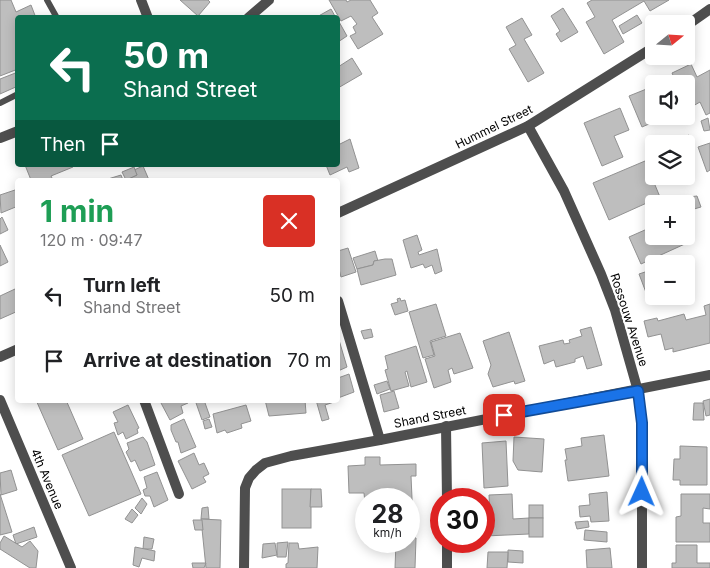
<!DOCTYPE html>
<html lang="en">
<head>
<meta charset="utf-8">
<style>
	:root { --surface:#fff; --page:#f2f2f2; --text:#202124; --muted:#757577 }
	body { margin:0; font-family:Inter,sans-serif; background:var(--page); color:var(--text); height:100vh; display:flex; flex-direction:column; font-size:19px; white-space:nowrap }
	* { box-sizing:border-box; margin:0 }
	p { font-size:16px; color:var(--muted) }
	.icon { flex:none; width:28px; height:28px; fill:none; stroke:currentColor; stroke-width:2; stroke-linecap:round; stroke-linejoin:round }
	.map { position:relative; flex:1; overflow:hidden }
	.sheet { position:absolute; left:15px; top:178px; width:325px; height:225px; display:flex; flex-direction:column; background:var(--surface); border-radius:5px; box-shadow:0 2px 12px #0003 }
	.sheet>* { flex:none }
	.hud { position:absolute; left:15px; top:15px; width:325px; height:152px; border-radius:5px; box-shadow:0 2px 12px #0003; background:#0b6e4f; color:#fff; overflow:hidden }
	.needle { width:32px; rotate:72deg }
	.controls { position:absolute; left:645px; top:15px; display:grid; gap:10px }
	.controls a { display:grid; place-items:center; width:50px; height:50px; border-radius:5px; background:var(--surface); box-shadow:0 2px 12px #0003; font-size:25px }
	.speed { position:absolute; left:355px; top:488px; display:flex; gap:10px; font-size:25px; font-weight:700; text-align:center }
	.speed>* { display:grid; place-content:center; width:65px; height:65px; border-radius:50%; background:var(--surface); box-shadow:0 2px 12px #0003; line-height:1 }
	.speed small { font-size:12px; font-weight:400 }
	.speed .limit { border:8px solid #d22; background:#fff; color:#111 }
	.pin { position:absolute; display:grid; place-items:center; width:42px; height:42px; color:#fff; margin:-21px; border-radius:10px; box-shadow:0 2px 8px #0006 }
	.me { position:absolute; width:55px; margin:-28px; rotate:1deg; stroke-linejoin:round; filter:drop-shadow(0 0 4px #0008) }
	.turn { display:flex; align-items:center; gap:18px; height:105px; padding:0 25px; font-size:22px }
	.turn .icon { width:65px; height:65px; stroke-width:2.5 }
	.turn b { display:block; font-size:35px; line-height:42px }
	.then { display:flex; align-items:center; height:48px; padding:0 25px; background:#0003; gap:10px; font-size:19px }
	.round { display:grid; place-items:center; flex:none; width:52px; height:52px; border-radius:5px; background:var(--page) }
	.overview { display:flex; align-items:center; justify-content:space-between; height:85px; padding:0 25px }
	h1 { font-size:30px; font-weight:700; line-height:38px; color:#1e9e55 }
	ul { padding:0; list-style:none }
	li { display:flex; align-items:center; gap:15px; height:65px; padding:0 25px }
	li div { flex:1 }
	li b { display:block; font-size:19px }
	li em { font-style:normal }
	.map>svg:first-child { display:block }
</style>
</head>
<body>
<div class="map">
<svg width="710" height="568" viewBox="0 0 710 568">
	<rect width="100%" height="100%" fill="#fff"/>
	<g fill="#bebebe" stroke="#929292">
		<polygon points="0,0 11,0 16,12 31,5 36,18 18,18 18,69 0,76"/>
		<polygon points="180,0 208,0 210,2 198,16"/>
		<polygon points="329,0 346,0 347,2 351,0 370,0 378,13 372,17 383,34 358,49 350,36 356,33 353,27 357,24 351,16 341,21"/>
		<polygon points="592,0 669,0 650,11 644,1 612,20 624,42 604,54 586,22 595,17 587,3"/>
		<polygon points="563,8 578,32 561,42 556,34 560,31 551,16"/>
		<polygon points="331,9 336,18 315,18"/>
		<polygon points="637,15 642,23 623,34 619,26"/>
		<polygon points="522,18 532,35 524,39 544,73 528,82 509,49 516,45 506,27"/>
		<polygon points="338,20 347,36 338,42"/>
		<polygon points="352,58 362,74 338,88 338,67"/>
		<polygon points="691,64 697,77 710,70 710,113 706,115 700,102 693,106 689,96 686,98 686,84 677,84 672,73"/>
		<polygon points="18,72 18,86 0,94 0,79"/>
		<polygon points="654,86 654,116 662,116 663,118 642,127 629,96"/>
		<polygon points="620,108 629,130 614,136 623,157 602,166 584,123"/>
		<polygon points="708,118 710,130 704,131 701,121"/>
		<polygon points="689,135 692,141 686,143 683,138"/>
		<polygon points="350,139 359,168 349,172 347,167 330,175 326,165 338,165 338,145"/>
		<polygon points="710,143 710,170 707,172 698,147"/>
		<polygon points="645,161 660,197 609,220 593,183"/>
		<polygon points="25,165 72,165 73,167 51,176 53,180 31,180"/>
		<polygon points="143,166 149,180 126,180 137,175 134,170"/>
		<polygon points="134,167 137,175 126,180 122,172"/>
		<polygon points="121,175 123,180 108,179"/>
		<polygon points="18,189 18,206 1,213 0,195"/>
		<polygon points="697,196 701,207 694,209 689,197"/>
		<polygon points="2,217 8,230 0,234 0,219"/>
		<polygon points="654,226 654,236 684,236 687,243 641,264 629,237"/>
		<polygon points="417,235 422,250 418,252 419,255 437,249 442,271 435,274 432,265 425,268 423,264 411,268 403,240"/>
		<polygon points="0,245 8,262 0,266"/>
		<polygon points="348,248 356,272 341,277 338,265 338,251"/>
		<polygon points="375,251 378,261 374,261 373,265 357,269 353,258"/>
		<polygon points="385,259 392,259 396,275 361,285 357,269 373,265 374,261"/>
		<polygon points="654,269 654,296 669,296 650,303 639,274"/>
		<polygon points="15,289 18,295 18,311 0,319 0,296"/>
		<polygon points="400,298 401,301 405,300 408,311 395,315 391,304 398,302 397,299"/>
		<polygon points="436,304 446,336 430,341 434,355 423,358 409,312"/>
		<polygon points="710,304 710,343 673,352 673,348 665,350 661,334 648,337 644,321 657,318 658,321 684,314 686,320 706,315 704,306"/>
		<polygon points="591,327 602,365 587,369 583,356 575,359 575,362 556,367 554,360 544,364 539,346 563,340 564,344 570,343 569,340 582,336 580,330"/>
		<polygon points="371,329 373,337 364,339 361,331"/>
		<polygon points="509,332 525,381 515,384 514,381 493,387 488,374 491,365 483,341"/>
		<polygon points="460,333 473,368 454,374 452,368 448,370 451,382 434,388 425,359 435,356 431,342"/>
		<polygon points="338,340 339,340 347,367 338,371"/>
		<polygon points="416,346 427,382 411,387 407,371 405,372 409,386 391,391 385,370 388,369 385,356"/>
		<polygon points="349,374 354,392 338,398 338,378"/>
		<polygon points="387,381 390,389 377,394 374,385"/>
		<polygon points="394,391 399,408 384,412 380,395"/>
		<polygon points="710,399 710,415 706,416 703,401"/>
		<polygon points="36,400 66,400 83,439 58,450"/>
		<polygon points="162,400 186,400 188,403 181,406 183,413 170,420 161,403"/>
		<polygon points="195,400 204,400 210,417 202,420"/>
		<polygon points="265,400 305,400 306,413 269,416"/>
		<polygon points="316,400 333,400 334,402 325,405 329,419 322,421"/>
		<polygon points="694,403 703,403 704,420 693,420"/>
		<polygon points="128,405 139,428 137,429 138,433 126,439 123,432 118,435 114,423 118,422 113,412"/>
		<polygon points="246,405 251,421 241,424 242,428 227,433 225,430 217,433 213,414"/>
		<polygon points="184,419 196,447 181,453 178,442 176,442 171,430 171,425"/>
		<polygon points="209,419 212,427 205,429 203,421"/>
		<polygon points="114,432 141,494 89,516 62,455"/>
		<polygon points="604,435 609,476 568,481 565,460 567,460 565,449 582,446 581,438"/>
		<polygon points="143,437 147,442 155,465 140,471 135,460 131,462 126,452 129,449 127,443"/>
		<polygon points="514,437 544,439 542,472 518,470 513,461"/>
		<polygon points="506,441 508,486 484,488 482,443"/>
		<polygon points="680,446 707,447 707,485 680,485 680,480 673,480 674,459 680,459"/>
		<polygon points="194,453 199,465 204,463 209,474 203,477 206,482 192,489 178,461"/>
		<polygon points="365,457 380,457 380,465 416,464 416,476 411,476 413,520 409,520 409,499 366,499 366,503 365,503 364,493 349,493 348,466 365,465"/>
		<polygon points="11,470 17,490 1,495 0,473"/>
		<polygon points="157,472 168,500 154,507 150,496 145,496 143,490 147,488 144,477"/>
		<rect x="282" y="489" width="29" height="39"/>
		<polygon points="311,489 321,489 322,507 310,507"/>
		<polygon points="607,492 609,521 591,522 590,516 580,517 579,506 590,505 589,494"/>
		<polygon points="0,494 12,532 0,535"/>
		<polygon points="512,494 513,519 529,518 529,534 485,536 484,520 490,517 489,495"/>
		<polygon points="681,494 710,494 710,509 703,508 703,523 710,523 710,542 676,542 676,517 681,516"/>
		<polygon points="142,498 147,504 141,514 135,508"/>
		<rect x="529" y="505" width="14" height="13"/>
		<polygon points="208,507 209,519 201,519 202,508"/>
		<polygon points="132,509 138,515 132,523 125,519"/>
		<rect x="529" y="518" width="14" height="19"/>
		<polygon points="201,519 221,520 220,568 206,568"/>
		<polygon points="193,520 202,520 203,530 195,530"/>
		<polygon points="588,521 589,527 577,529 575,522"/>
		<polygon points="34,527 37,537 16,544 13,535"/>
		<polygon points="585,530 607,532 607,542 584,540"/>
		<polygon points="4,536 22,547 30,541 38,551 36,568 30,568 0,549 0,543"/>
		<polygon points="144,537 154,539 152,549 143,549"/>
		<polygon points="409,537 416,538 415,568 395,568 396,542 409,541"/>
		<polygon points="288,542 286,557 277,557 277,543"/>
		<polygon points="275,543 277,555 262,558 263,544"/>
		<polygon points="289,543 298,543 299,549 318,547 317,568 286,568 286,564 288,563"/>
		<polygon points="676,545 697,545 697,563 710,563 710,568 672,568 672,563 676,563"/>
		<polygon points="135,547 155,551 154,561 142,558 139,567 133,565"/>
		<polygon points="610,548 612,568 587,568 586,550"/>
		<polygon points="508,550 523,551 523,563 508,562"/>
		<polygon points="488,552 508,552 507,568 487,568"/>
		<polygon points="192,563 206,563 204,568 193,568"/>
	</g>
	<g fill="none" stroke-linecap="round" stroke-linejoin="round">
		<g stroke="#4e4e4e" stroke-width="6">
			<polyline points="47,0 57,18"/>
			<polyline points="0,103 18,94"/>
		</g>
		<g stroke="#4e4e4e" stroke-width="10">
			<polyline points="141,0 148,18"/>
			<polyline points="248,18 269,0"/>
			<polyline points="686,26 710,9"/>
			<polyline points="528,126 564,191 601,274 615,310 638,391 642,423 642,568"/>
			<polyline points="0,138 18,131"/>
			<polyline points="338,213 528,126 654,47"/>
			<polyline points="338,301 380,440"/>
			<polyline points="0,357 18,349"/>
			<polyline points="0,400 71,568"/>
			<polyline points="144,400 179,494"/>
			<polyline points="446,426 447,499"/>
			<polyline points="447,541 447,568"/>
			<polyline points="244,568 245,488 249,478 256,470 265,463 291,456 380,440 710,375"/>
		</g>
	</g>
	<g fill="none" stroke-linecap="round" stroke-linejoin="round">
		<g stroke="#114b97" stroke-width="12">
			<polyline id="route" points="504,415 638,391 642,423 642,492"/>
		</g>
		<use href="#route" stroke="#1a73e8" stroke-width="9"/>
	</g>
	<g text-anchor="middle" stroke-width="4" stroke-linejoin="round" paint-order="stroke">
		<g font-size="12" fill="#000" stroke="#fff">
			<text transform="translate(494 127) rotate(-26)" y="4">Hummel Street</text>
			<text transform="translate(629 320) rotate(72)" y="4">Rossouw Avenue</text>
			<text transform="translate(430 417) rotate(-11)" y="4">Shand Street</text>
			<text transform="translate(47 479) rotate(67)" y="4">4th Avenue</text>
		</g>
	</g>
</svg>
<div class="controls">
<a><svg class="needle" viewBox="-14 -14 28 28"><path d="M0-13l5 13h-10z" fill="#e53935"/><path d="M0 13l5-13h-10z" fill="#757577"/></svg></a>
<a><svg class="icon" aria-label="sound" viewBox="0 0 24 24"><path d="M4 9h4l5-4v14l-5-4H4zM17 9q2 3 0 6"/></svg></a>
<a><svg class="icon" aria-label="layers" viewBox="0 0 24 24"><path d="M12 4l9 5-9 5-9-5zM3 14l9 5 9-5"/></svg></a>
<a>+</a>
<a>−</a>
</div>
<div class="speed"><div>28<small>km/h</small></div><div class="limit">30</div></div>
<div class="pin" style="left:504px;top:415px;background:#d93025"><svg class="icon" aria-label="arrive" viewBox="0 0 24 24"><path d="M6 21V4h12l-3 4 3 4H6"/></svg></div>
<svg class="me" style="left:642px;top:492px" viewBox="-20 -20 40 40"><path d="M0-17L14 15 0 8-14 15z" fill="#1a73e8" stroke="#fff" stroke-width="4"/></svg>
<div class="hud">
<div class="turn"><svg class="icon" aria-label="left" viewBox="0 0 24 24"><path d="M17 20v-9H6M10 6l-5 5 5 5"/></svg><div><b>50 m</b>Shand Street</div></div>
<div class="then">Then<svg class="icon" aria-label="arrive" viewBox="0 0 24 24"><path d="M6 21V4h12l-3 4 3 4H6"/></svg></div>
</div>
<section class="sheet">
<div class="overview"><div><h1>1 min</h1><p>120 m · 09:47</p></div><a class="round" style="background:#d93025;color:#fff"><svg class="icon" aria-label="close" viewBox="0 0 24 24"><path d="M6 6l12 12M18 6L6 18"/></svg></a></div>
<ul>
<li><svg class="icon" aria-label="left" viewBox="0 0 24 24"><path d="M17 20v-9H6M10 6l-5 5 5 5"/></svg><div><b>Turn left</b><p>Shand Street</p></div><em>50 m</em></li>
<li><svg class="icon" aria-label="arrive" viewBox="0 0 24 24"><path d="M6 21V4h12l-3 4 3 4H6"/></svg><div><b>Arrive at destination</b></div><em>70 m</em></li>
</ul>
</section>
</div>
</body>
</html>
